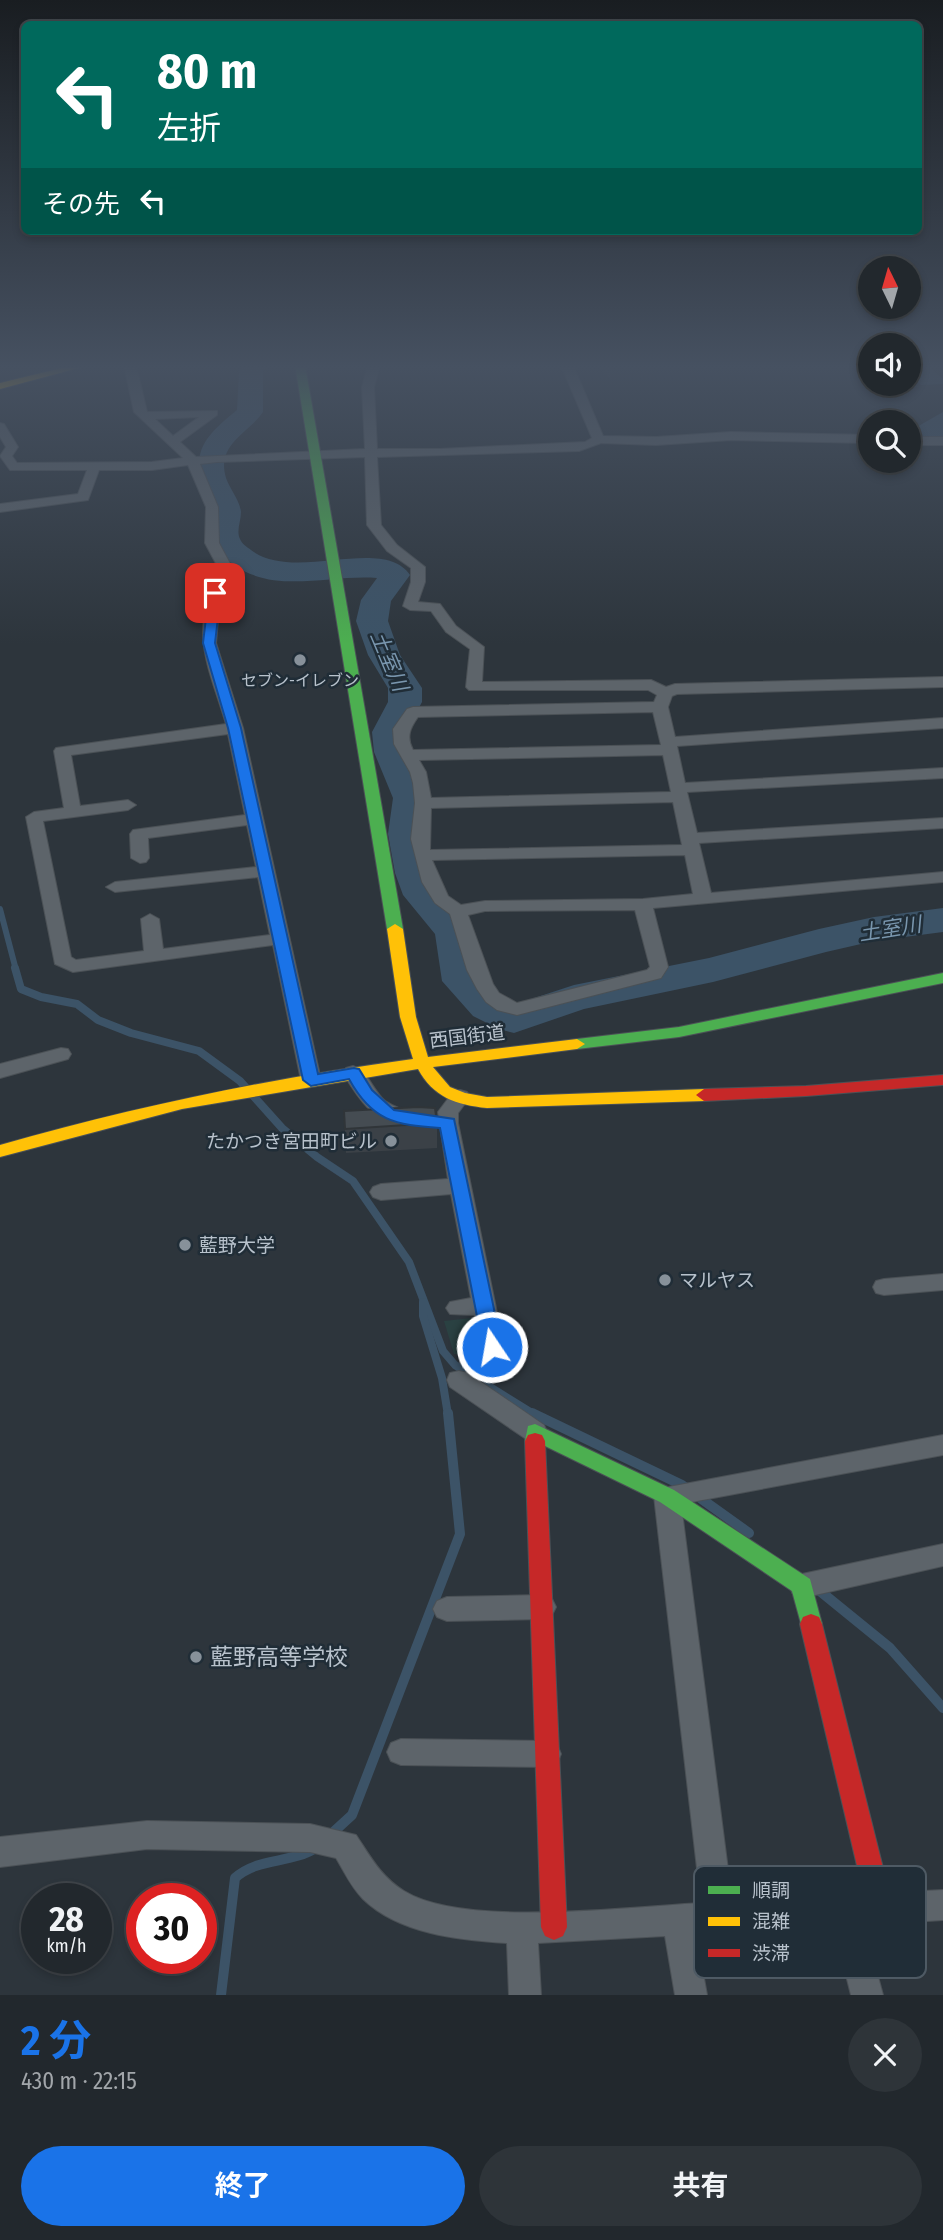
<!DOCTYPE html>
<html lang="ja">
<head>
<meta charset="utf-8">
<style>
	:root { --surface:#22282d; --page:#2e3439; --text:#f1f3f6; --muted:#a2a6aa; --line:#3f4449; --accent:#1a73e8 }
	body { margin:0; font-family:"Fira Sans Condensed","Noto Sans JP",sans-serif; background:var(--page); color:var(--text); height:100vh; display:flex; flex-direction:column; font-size:26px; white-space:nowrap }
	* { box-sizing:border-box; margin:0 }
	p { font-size:23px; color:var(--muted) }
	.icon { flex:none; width:38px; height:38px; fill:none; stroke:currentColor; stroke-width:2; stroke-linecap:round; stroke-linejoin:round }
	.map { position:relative; height:1995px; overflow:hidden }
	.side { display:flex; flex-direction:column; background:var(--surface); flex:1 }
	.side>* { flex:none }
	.top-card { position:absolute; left:21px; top:21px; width:901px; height:214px; border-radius:10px; box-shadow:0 4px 10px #0003,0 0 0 2px var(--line); background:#00695c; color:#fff; overflow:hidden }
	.needle { width:46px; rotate:355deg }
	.controls { position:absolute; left:858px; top:256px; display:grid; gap:14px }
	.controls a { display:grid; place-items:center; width:63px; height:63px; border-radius:50%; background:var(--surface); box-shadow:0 4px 10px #0003,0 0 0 2px var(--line); font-size:35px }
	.speed { position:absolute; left:21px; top:1883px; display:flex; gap:14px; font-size:35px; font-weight:700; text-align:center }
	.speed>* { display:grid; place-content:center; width:91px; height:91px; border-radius:50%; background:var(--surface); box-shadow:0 4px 10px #0003,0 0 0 2px var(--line); line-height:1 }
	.speed small { font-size:18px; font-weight:400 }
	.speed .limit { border:10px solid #d22; background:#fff; color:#111 }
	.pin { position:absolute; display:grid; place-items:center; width:60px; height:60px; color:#fff; margin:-30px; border-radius:14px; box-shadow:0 4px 10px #0006 }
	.me { position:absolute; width:77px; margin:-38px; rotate:348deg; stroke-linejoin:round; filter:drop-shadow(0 0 5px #0008) }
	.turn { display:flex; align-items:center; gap:24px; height:147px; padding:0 21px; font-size:32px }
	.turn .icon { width:91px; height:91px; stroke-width:2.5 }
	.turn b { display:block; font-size:49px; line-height:60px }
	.then { display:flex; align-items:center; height:66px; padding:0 21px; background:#0003; gap:14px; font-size:26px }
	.round { display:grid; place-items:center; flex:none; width:74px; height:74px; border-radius:37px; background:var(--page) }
	.summary { display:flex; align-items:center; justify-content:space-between; height:119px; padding:0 21px }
	h1 { font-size:42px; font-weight:700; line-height:52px; color:var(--accent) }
	.button { display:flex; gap:14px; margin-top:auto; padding:14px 21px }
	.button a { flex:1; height:80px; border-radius:42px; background:var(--accent); color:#fff; font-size:28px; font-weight:700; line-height:80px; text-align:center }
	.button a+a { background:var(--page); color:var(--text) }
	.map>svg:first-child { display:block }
</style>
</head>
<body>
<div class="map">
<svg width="943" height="1995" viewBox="0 0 943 1995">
	<rect width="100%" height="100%" fill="#2d353c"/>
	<polygon fill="#2a4142" points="471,1318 479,1354 454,1354 444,1321"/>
	<g fill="#3c5367">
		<polygon points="927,365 943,379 943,384 921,385 908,374 908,366"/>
		<polygon points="943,412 943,439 908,437 908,432"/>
	</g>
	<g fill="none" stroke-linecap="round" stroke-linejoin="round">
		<polyline stroke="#3c5367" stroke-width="6" points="0,909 16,970"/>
		<g stroke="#3c5367" stroke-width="8">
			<polyline points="15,968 21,989 41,997 77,1004 98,1020 131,1033 199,1051 240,1081 282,1128 317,1157 353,1181 409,1262 443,1351 455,1365 535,1415"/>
			<polyline points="423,1302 423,1316 442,1378 448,1415"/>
		</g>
		<g stroke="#3c5367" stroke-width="10">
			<polyline points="532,1413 682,1485 749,1533"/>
			<polyline points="815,1587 890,1648 943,1708"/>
			<polyline points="328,1837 352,1815 460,1534 448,1413"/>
			<path d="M221 1995 235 1878C258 1857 292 1864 317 1847"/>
		</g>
		<path fill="#3c5367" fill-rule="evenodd" d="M243 365H267L263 372V412C247 435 216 444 226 478 230 489 240 501 241 512 241 521 236 531 240 539 242 544 247 547 251 550 294 583 383 535 410 575L391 601 388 621 400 655 422 688V702L406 732 410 752 429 798 426 834 433 873 441 891 459 910 475 934 483 978 503 998 516 1004 574 985 709 958 819 929 874 917 943 908V932L874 941 826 952 713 982 584 1009 514 1033 499 1029 473 1016 442 981 435 934 403 895 395 873 388 834 393 798 374 752 372 732 388 702V688L368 655 356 621 361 600 377 578C329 574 272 596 230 562 224 558 218 554 214 547 207 534 214 524 213 510 212 506 208 500 207 495 188 453 205 436 237 410L239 372Z"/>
		<g stroke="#4b5156" stroke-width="2">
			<g id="street">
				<path d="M124 365H136L147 412 217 411V415L180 442 196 457 365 449 362 387 368 365H380L374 387 377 449H440L585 442 592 438 561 365H573L603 436 656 437 731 432 870 435V443L731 440 656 445 601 443 579 451 377 457 381 525 397 545 425 567V582L418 602 440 604 456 626 484 647 482 682 651 680 666 687 675 684 943 677V687L677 694 672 696 668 707 675 737 943 718V728L677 746 685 783 943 768V778L687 792 697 833 943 818V828L699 843 711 893 943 872V882L653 908 668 967 661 978 517 1015 497 1010 486 1002 477 989 467 970 450 914 435 903 422 882 411 839 415 803 413 783 410 772 394 744 393 729 407 709 413 707 654 702 657 695 648 690H469L466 687 470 649 446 632 431 611 410 610 403 606 411 582V568L387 551 367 525 365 457 217 462 200 464 218 507 219 543 234 571 220 598 216 643 243 728 321 1080 318 1085H304L301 1080 273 945 73 972 55 964 26 817 34 812 64 808 54 751 56 748 226 724C208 664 188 632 220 571L205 543 206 507 188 465 152 470H99L88 500 0 512V504L78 494 87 470H10L0 456 6 447 0 437V423L4 424 18 447 12 456 17 463 152 462 183 458 134 412ZM199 417 173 436 155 419ZM653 712 661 745 413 750C406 737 410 728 418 717ZM228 734 245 815 133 830 130 834 131 858 140 863 146 862 149 858 148 838 247 825 256 867 115 882 106 887 115 892 258 877 270 935 163 949 159 919 150 914 141 919 144 951 76 960 71 957 43 821 128 810 136 805 128 800 80 806 71 755ZM663 755 671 792 431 798 426 772 419 760ZM673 802 682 845 430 850 431 808ZM685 855 693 894 643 899 485 901 461 905 448 896 432 860ZM635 910 650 967 647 970 517 1003 499 993 493 984 468 915 485 911Z"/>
				<rect x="908" y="437" width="35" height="8"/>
				<polygon points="61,1048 68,1049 71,1054 68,1059 0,1078 0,1064"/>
				<path d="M353 1066C367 1070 373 1090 384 1100 392 1107 407 1109 412 1118L409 1123C378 1131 356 1095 343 1073L346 1068Z"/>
				<polygon points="460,1090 467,1092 470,1097 458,1113 458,1123 504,1347 500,1353 492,1356 484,1353 474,1315 450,1314 446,1308 450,1302 471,1298 451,1194 381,1200 373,1197 370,1192 373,1187 381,1184 448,1179 438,1112 453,1092"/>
				<polygon points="943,1274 943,1290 884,1295 876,1293 873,1287 876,1281 884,1279"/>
				<polygon points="459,1371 468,1373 544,1425 547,1432 544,1439 535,1442 526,1439 450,1387 447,1380 450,1373"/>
				<path d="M943 1435V1455L681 1504 732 1901 943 1890V1920L864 1925 883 1995H851L834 1927 696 1934 707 1995H675L665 1936 538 1943 541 1995H509L507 1943C459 1940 399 1934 363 1899 351 1887 344 1871 336 1858L310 1852 147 1849 0 1867V1837L147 1821 310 1824 356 1835C370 1856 381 1877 404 1891 464 1928 628 1907 701 1903L654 1496 658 1489Z"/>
				<polygon points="943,1544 943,1566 802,1598 793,1594 789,1586 793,1578 802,1574"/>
				<polygon points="542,1595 552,1599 556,1607 552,1615 542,1619 447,1621 437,1617 433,1609 437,1601 447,1597"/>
				<polygon points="401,1739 547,1741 557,1744 561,1754 557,1764 547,1767 401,1765 391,1761 387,1752 391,1743"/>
			</g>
		</g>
		<g stroke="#4b5156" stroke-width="2">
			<g id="fast">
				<polygon points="295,365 305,365 403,929 395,934 387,929"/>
				<polygon points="943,973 943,983 679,1037 577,1049 569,1044 577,1039 679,1027"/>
				<polygon points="535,1424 674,1490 810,1579 822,1624 819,1631 811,1634 803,1631 792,1591 660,1502 543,1445 535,1449 528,1447 525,1441 528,1426"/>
			</g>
		</g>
		<g stroke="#4b5156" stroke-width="2">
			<g id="slow">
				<polygon points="74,365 90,365 0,389 0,383"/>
				<path d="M395 924 403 929 416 1017 428 1057 577 1039 585 1044 577 1049 433 1067 450 1087 465 1093 487 1097 704 1089 712 1095 704 1101 487 1108C456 1105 433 1097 418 1069L182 1109 0 1157V1145C137 1106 272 1078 413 1059L400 1017 387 929Z"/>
			</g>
		</g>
		<g stroke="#4b5156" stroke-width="2">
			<g id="jam">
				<polygon points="943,1075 943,1085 806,1096 704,1101 696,1095 704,1089 806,1086"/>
				<polygon points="535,1433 542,1435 545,1441 567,1927 563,1936 554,1940 545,1936 541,1927 525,1441 528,1435"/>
				<polygon points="811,1614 819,1617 822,1624 893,1908 889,1917 880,1921 871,1917 867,1908 800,1624 803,1617"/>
			</g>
		</g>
		<use href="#street" fill="#5d646a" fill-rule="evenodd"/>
		<use href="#fast" fill="#4caf50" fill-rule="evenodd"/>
		<use href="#slow" fill="#ffc107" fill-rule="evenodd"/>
		<use href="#jam" fill="#c62828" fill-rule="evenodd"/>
	</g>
	<g fill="#3b4147">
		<polygon points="598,365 701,365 700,371 610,379"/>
		<polygon points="344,1111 437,1123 437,1148 346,1153"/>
	</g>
	<polygon fill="#303539" points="610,365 701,365 700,371 610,379"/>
	<polygon fill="#454c52" stroke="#303539" stroke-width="2" points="418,1107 435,1108 437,1123 345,1129 344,1111"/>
	<linearGradient id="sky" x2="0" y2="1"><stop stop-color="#191d21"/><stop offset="0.57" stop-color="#465161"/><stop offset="1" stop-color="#465161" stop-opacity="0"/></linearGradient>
	<rect width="943" height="644" fill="url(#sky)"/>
	<path fill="#1a73e8" stroke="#114b97" stroke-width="2" d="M215 590 221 593 215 643 241 728 318 1074 354 1068 359 1069 372 1090 394 1110 454 1119 502 1347 499 1353 492 1355 486 1353 483 1347 440 1128C395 1125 372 1121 349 1079L311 1086 303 1080 228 728 203 643 209 593Z"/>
	<g fill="#87919a" stroke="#202d37" stroke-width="2.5">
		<circle cx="300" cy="660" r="7"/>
		<circle cx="391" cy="1141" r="7"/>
		<circle cx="185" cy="1245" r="7"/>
		<circle cx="665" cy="1280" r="7"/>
		<circle cx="196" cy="1657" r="7"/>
	</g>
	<g text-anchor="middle" stroke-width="5" stroke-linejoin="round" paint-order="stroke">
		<g font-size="16" fill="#b8c2cc" stroke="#202d37">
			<text x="300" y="686">セブン-イレブン</text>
		</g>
		<g font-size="19" fill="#b8c2cc" stroke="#202d37">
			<text transform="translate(467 1036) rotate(-7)" y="7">西国街道</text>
		</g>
		<g font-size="19" fill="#b8c2cc" stroke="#202d37" text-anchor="start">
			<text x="377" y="1148" text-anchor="end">たかつき宮田町ビル</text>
			<text x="199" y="1252">藍野大学</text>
			<text x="679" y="1287">マルヤス</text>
		</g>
		<g font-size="21" font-style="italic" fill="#7996ae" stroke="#202d37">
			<text transform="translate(389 661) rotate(67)" y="7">土室川</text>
			<text transform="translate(890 929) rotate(-9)" y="7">土室川</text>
		</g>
		<g font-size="23" fill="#b8c2cc" stroke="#202d37" text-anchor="start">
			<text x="210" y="1665">藍野高等学校</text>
		</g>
	</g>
	<rect x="694" y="1866" width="232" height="112" rx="10" fill="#202d37" stroke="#4e5a64" stroke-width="2"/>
	<rect x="708" y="1886" width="32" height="8" fill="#4caf50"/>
	<rect x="708" y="1917" width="32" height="9" fill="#ffc107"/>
	<rect x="708" y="1949" width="32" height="8" fill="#c62828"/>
	<g font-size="19" fill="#b8c2cc">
		<text x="752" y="1897">順調</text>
		<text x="752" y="1928">混雑</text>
		<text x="752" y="1960">渋滞</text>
	</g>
</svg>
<div class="controls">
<a><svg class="needle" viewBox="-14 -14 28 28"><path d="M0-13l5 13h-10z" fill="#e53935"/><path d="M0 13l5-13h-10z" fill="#a2a6aa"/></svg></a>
<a><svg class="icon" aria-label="sound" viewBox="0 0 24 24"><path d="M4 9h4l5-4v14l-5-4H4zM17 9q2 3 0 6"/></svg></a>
<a><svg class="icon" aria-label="search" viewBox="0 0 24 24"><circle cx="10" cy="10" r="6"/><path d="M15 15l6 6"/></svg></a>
</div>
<div class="speed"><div>28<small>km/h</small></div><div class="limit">30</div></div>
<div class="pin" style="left:215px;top:593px;background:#d93025"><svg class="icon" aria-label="arrive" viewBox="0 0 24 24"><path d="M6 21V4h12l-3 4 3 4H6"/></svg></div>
<svg class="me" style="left:492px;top:1347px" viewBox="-20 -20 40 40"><circle r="17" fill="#1a73e8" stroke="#fff" stroke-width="3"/><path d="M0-11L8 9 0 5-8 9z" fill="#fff"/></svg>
<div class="top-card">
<div class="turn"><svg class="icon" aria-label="left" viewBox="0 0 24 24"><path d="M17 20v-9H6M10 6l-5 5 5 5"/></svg><div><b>80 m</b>左折</div></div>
<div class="then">その先<svg class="icon" aria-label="left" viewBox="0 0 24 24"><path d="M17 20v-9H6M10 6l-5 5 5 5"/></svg></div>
</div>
</div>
<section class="side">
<div class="summary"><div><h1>2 分</h1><p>430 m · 22:15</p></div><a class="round"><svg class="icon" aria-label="close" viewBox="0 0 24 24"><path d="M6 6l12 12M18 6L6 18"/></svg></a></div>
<div class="button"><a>終了</a><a>共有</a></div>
</section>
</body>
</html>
